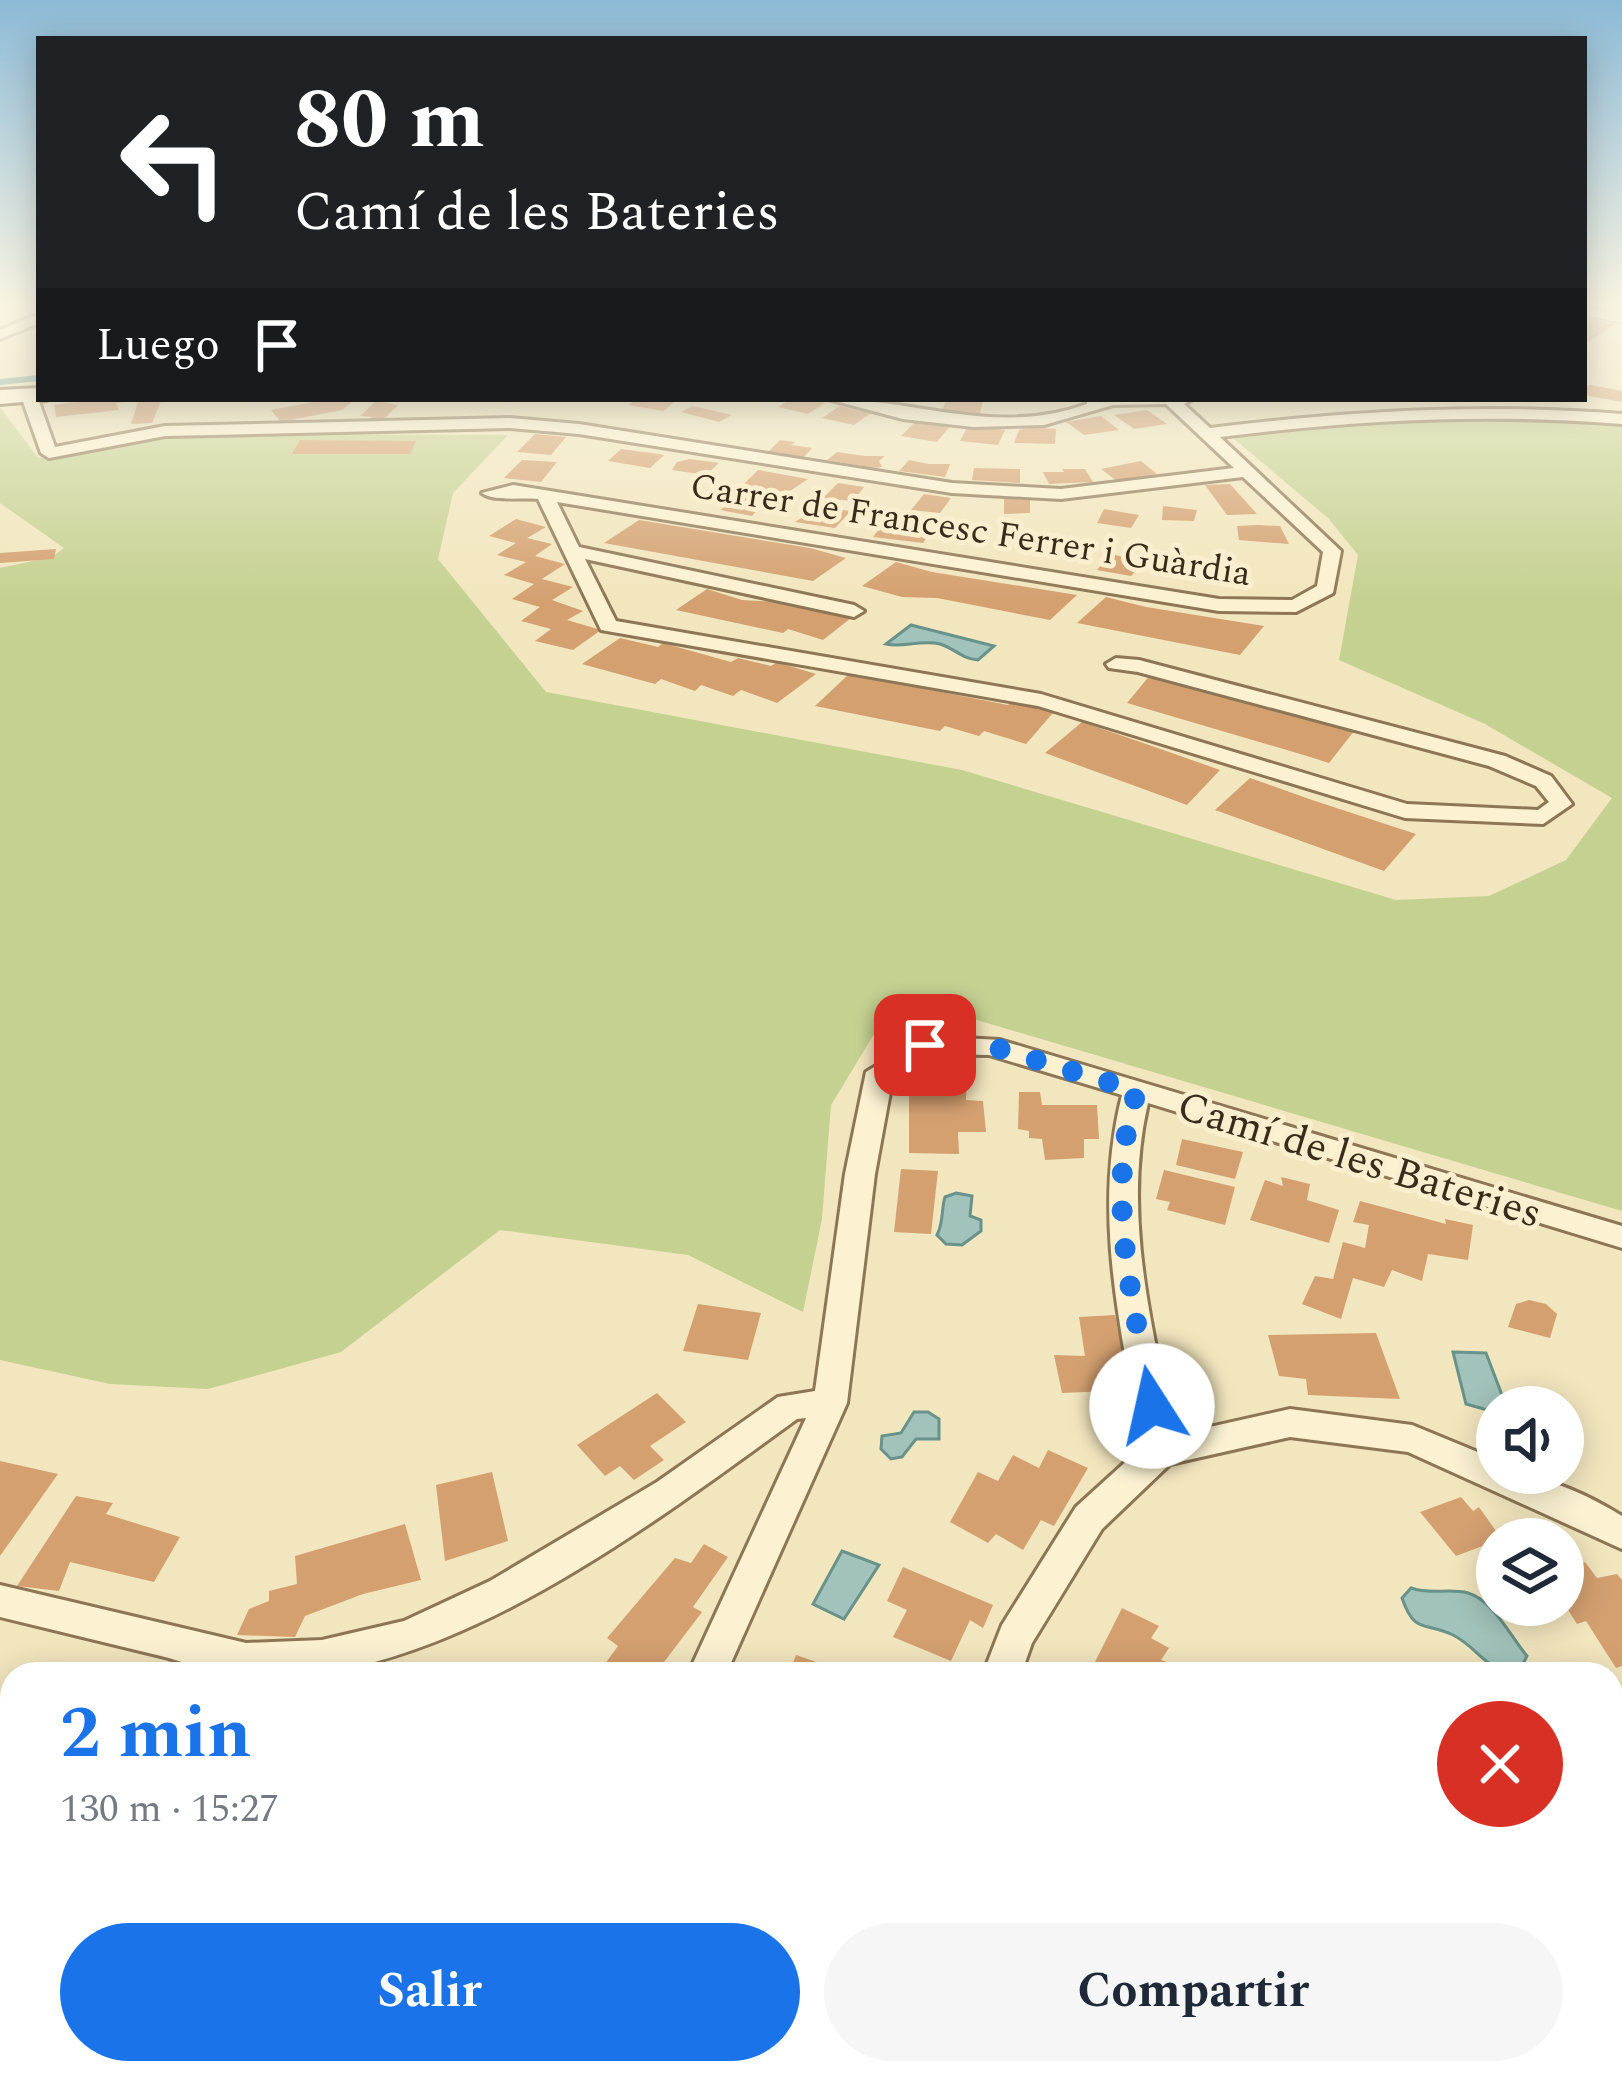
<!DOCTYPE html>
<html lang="es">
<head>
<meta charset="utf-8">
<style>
	:root { --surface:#fff; --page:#f6f6f7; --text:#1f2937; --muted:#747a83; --accent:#1a73e8 }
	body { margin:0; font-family:Spectral,serif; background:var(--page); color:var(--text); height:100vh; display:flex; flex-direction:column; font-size:45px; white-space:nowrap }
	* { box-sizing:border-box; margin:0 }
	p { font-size:39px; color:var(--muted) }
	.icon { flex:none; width:66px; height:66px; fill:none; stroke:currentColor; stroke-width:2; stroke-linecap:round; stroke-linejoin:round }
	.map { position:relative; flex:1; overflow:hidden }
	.side { position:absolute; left:0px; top:1662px; width:1623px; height:423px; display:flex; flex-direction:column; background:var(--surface); border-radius:36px 36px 0 0; box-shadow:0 6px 30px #0003 }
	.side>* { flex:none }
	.guide { position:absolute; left:36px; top:36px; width:1551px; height:366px; border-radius:0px; box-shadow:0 6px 30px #0003; background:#202124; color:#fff; overflow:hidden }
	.fabs { position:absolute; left:1476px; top:1386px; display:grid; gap:24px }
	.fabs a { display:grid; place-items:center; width:108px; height:108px; border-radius:50%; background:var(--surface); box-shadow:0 6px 30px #0003; font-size:60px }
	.pin { position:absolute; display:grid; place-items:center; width:102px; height:102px; color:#fff; margin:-51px; border-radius:24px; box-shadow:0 6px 18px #0006 }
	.me { position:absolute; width:132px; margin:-66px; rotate:350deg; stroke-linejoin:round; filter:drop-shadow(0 0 9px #0008) }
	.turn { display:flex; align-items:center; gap:42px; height:252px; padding:0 60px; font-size:54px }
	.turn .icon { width:156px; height:156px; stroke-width:2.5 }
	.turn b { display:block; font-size:84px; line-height:102px }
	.then { display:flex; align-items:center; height:114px; padding:0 60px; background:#0003; gap:24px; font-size:45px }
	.round { display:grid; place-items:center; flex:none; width:126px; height:126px; border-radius:63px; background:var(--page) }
	.overview { display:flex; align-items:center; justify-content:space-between; height:204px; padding:0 60px }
	h1 { font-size:72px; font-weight:700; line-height:90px; color:var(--accent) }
	.cta { display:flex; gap:24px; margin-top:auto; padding:24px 60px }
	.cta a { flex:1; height:138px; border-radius:72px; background:var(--accent); color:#fff; font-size:48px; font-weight:700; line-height:138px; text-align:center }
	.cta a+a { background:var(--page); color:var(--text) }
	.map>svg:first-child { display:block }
</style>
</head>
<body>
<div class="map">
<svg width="1622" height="2083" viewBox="0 0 1622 2083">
	<rect width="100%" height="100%" fill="#f2e6be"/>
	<polygon fill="#c5d191" points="0,407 38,458 170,434 508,435 453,493 438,559 546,692 962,770 1396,900 1489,896 1566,860 1612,798 1485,724 1339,660 1358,555 1328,518 1233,438 1367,420 1504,417 1622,424 1622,1211 950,1012 876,1031 831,1105 822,1219 803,1312 688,1255 500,1230 341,1352 208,1389 110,1384 0,1360 0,568 52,557 64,548 0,503"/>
	<g fill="#a2c3bb" stroke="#68928a" stroke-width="3">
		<path d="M911 625 994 646 978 660C960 658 956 649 940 644 921 639 905 648 886 644Z"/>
		<path d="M956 1193 972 1196 970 1216 981 1220V1231L962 1245 946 1244 937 1235C944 1221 941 1210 945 1197Z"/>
		<polygon points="1453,1352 1486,1353 1505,1403 1495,1404 1491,1411 1466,1404"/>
		<polygon points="914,1412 928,1412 939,1419 939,1439 916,1439 902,1457 891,1459 881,1449 882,1436 901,1433"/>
		<polygon points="842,1551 879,1565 844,1619 813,1604"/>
		<path d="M1411 1588C1431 1595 1450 1588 1468 1593 1493 1600 1511 1637 1527 1656L1520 1670C1485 1674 1481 1649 1453 1635 1426 1621 1415 1636 1402 1598Z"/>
	</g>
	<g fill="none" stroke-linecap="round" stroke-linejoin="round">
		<polyline stroke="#68928a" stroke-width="6" points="0,382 39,378"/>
	</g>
	<g fill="#d4a070">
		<polygon points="1587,318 1615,324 1584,345"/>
		<polygon points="1591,385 1622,391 1622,402 1584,395 1584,386"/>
		<polygon points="97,399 124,402 116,403 119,410 56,417 54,405"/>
		<polygon points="139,399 162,399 152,423 131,424"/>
		<polygon points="330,399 355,399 342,410 281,422 271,410"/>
		<polygon points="636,399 669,399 676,400 664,411 628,405"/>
		<polygon points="791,399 810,399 825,403 808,414 778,407"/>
		<polygon points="947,399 983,402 979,416 941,413"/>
		<polygon points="376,401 398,405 382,421 368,422 372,417 360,416"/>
		<polygon points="693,406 732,415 719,422 681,412"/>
		<polygon points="840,406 855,410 871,413 854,425 822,418"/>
		<polygon points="1147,410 1167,424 1134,429 1114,415"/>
		<polygon points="1101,416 1119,430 1084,435 1066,422"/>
		<polygon points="916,421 936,424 950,426 937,442 901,436"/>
		<polygon points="968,426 1005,430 998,445 960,441"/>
		<polygon points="1030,427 1056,429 1055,444 1014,443 1019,430"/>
		<polygon points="535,434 566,437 551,455 517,452"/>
		<polygon points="300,440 416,441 410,454 292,454"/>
		<polygon points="780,440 795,442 791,445 812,448 804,457 768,452"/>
		<polygon points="621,449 652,453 664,455 650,468 608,461"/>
		<polygon points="837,452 865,456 885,456 879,461 882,467 874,468 827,460"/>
		<polygon points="690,459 719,463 706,475 672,470 677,462"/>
		<polygon points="522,460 557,462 541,482 504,478"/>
		<polygon points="909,460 929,464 950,464 945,477 899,471"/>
		<polygon points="1141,461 1157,474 1117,481 1101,469"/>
		<polygon points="974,468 1020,469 1020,483 972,480"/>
		<polygon points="1062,469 1085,469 1093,482 1049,484 1043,472 1064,472"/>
		<polygon points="758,470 808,479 787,493 742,486"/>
		<polygon points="838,483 864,487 853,501 823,498"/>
		<polygon points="1230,484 1257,514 1227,515 1205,485"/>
		<polygon points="924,494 951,498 940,513 911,510"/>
		<polygon points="742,497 756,499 751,505 761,506 752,516 720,510"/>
		<polygon points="1004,499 1030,500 1030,513 1004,514"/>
		<polygon points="1163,506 1197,510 1194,521 1162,520"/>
		<polygon points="818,507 851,511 835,528 795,522"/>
		<polygon points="1104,509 1139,515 1131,528 1097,523"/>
		<polygon points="887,518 926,523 920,530 931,532 923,543 873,537"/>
		<polygon points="516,519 546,527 527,538 552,544 535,556 565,564 542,579 573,587 552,600 583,611 567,620 601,630 573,650 535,641 551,629 521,621 540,607 512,599 534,584 504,575 526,562 497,555 516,543 489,536"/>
		<polygon points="639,520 810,548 846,558 813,581 604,543"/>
		<polygon points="1258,525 1280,526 1289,544 1239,540 1237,526"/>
		<polygon points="56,549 54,559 0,563 0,553"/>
		<polygon points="1110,554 1145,561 1131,576 1097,570"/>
		<polygon points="896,562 932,572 1077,595 1050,620 937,598 902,597 862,586"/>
		<polygon points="707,589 742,600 780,602 851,618 823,640 788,629 783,633 676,610"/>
		<polygon points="1106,597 1146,607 1264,626 1240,655 1077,623"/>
		<polygon points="620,638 658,647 663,643 731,662 738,658 771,666 777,662 816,674 777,703 741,690 733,696 701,685 695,691 661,679 655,684 582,664"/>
		<polygon points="849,674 1008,705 1013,701 1053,713 1026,744 984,731 979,736 945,726 940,731 815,706"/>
		<polygon points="1151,674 1253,704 1355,730 1329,763 1307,756 1127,703"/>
		<polygon points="1082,722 1152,746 1220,770 1187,805 1045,753"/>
		<polygon points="1250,778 1312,800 1416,834 1384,871 1215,810"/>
		<polygon points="944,1075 948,1083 967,1082 966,1100 983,1101 986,1132 958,1132 959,1154 909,1153 909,1094 924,1096 922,1076"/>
		<polygon points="1019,1092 1040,1092 1042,1105 1097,1105 1099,1139 1084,1139 1084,1158 1045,1160 1042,1139 1029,1138 1029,1131 1018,1129"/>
		<polygon points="1182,1139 1243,1152 1235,1179 1176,1165"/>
		<polygon points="901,1169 938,1171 931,1234 894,1232"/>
		<polygon points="1164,1170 1235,1187 1225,1225 1167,1210 1170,1202 1156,1199"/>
		<polygon points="1281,1177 1310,1184 1307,1200 1339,1210 1329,1243 1250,1220 1265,1180 1283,1186"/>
		<polygon points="1360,1201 1446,1224 1445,1219 1473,1225 1468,1260 1428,1254 1422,1281 1392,1270 1384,1287 1353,1278 1341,1319 1302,1304 1315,1276 1333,1279 1343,1242 1365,1248 1369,1225 1353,1222"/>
		<polygon points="1529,1300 1546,1304 1557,1314 1550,1338 1508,1327 1516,1304"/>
		<polygon points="698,1304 761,1313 748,1360 683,1351"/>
		<polygon points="1115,1315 1131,1390 1062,1393 1054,1355 1085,1356 1079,1317"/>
		<polygon points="1376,1333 1400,1399 1308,1395 1306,1379 1279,1376 1268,1335"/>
		<polygon points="657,1393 686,1422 650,1446 664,1460 634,1480 620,1466 605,1476 577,1445"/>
		<polygon points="1048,1450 1088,1468 1054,1526 1041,1520 1023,1550 996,1534 988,1543 950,1522 978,1472 998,1481 1013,1455 1039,1468"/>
		<polygon points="0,1461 58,1474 0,1556"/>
		<polygon points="492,1472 508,1541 445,1561 436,1485"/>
		<polygon points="76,1496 113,1503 106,1514 180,1537 154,1582 70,1562 59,1591 17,1586"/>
		<polygon points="1461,1497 1473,1511 1479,1507 1501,1538 1521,1528 1529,1539 1497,1539 1497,1556 1488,1544 1456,1556 1420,1512"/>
		<polygon points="405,1524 421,1580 363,1594 305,1616 295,1637 237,1635 249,1609 269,1601 269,1591 297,1584 295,1556"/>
		<polygon points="704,1544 728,1557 693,1607 702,1612 655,1674 615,1674 602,1668 618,1646 607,1638 675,1558 691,1563"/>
		<polygon points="1585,1562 1597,1578 1617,1574 1622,1580 1622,1666 1616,1668 1586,1621 1577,1624 1563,1602 1563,1567 1566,1570"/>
		<polygon points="903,1567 993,1605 983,1628 970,1620 951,1661 893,1637 907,1610 887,1601"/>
		<polygon points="1122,1608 1159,1626 1151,1638 1169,1648 1161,1660 1177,1666 1172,1674 1089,1674"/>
		<polygon points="796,1655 837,1669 835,1674 789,1674"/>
		<polygon points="12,1710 12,1812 0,1809 0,1729"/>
		<polygon points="633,2073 865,2073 864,2083 631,2083"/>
		<polygon points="986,2073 1076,2073 1073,2083 1010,2083"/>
		<polygon points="1242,2073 1557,2073 1564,2083 1250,2083"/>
	</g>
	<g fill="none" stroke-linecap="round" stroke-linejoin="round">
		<g stroke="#8c7655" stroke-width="10">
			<polyline id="lane" points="1584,311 1622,319"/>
		</g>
		<g stroke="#8c7655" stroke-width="6">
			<g id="street">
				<polygon points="39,314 39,323 0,339 0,330"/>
				<path d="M29 391 37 396 55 447 165 426 510 418 579 424 952 483 1061 489 1234 468 1166 404 1113 405 1044 425 973 427 903 419 828 399C918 399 996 437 1087 404V399H1193L1184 404 1210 428C1348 411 1484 403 1622 414V424C1487 413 1354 420 1220 437L1341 551 1333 593 1296 612 1219 611 557 502 579 547 854 605 864 611 854 617 585 559 616 621 1041 694 1407 804 1538 810 1549 802 1536 786 1489 766 1138 672 1109 668 1106 664 1116 658 1139 660 1505 756 1551 776 1572 804 1543 824 1405 818 1038 706 601 630 538 499C522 497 494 502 482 493L513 485 1219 599 1292 600 1317 586 1323 552 1243 477 1061 499 952 493 579 434 510 428 165 436 49 458 41 453 21 396Z"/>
				<path d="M925 1036 1000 1040 1622 1226V1248L1148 1103C1122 1215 1152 1325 1174 1435L1290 1409 1412 1425 1497 1460V1473C1540 1473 1585 1493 1622 1516V1549L1408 1452 1290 1437 1170 1464 1102 1529 1032 1643 1021 1674H983L1002 1625 1076 1507 1142 1447C1121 1329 1092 1215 1122 1095L989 1055 930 1054 893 1076 875 1174 847 1403 726 1674H688L806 1418 797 1419C649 1526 425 1700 232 1674 208 1671 184 1662 161 1656 107 1643 54 1630 0 1617V1585L246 1643 322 1640 404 1621 490 1581 657 1482 778 1397 815 1391 845 1174 866 1072Z"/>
				<polygon points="0,1841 12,1844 12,1886 0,1881"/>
				<polygon points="12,2008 12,2052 0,2057 0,2013"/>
				<polygon points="490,2073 536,2073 533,2083 487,2083"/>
				<polygon points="540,2073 586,2073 583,2083 537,2083"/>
			</g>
		</g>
		<g stroke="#6e5738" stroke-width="6">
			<g id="secondary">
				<polygon points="1598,306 1622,306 1622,315 1601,310"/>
				<polygon points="39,388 39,399 47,400 0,404 0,390"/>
			</g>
		</g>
		<use href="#lane" stroke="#fcf2d2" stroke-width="8"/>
		<use href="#street" fill="#fcf2d2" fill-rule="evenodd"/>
		<use href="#secondary" fill="#fcf2d2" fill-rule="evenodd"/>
	</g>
	<linearGradient id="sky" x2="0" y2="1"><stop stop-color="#8cbad6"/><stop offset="0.51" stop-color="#f9f4e2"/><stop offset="1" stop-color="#f9f4e2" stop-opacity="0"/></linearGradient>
	<rect width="1622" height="598" fill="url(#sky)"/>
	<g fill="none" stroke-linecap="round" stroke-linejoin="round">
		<path stroke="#1a73e8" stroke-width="21" stroke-dasharray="0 37.8" d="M925 1045 990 1046 1137 1091C1103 1194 1134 1302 1152 1406"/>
	</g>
	<g text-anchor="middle" stroke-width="10" stroke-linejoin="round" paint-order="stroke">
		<g font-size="36" fill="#3a2c1b" stroke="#f9efce">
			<text transform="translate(971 528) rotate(9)" y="13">Carrer de Francesc Ferrer i Guàrdia</text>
		</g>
		<g font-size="42" fill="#3a2c1b" stroke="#f9efce">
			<text transform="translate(1360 1158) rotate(17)" y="15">Camí de les Bateries</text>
		</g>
	</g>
</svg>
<div class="fabs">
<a><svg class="icon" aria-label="sound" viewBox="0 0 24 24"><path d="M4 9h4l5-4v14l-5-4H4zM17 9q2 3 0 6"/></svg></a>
<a><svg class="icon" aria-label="layers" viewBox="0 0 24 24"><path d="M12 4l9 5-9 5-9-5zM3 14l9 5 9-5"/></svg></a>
</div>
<div class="pin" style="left:925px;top:1045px;background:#d93025"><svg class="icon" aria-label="arrive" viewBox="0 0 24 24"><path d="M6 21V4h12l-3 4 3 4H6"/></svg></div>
<svg class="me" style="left:1152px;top:1406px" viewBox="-20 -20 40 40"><circle r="19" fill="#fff"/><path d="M0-13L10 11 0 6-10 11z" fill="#1a73e8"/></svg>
<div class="guide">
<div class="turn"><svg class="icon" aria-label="left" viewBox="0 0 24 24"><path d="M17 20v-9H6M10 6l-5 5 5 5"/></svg><div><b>80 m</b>Camí de les Bateries</div></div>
<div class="then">Luego<svg class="icon" aria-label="arrive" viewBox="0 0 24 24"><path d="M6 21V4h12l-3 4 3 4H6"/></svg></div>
</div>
<section class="side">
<div class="overview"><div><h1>2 min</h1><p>130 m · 15:27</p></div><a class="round" style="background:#d93025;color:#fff"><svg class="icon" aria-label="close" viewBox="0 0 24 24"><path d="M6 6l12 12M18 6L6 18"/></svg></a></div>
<div class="cta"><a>Salir</a><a>Compartir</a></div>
</section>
</div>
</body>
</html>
